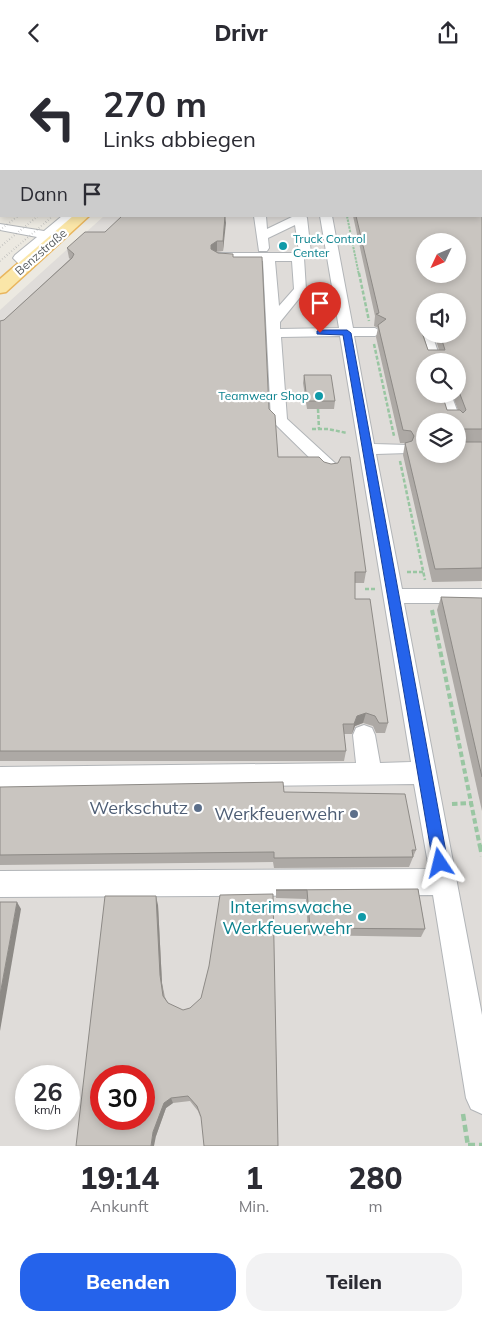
<!DOCTYPE html>
<html lang="de">
<head>
<meta charset="utf-8">
<style>
	:root { --surface:#fff; --page:#f2f2f3; --text:#2b2b33; --muted:#7c7c81; --accent:#2563eb }
	body { margin:0; font-family:Mulish,sans-serif; background:var(--page); color:var(--text); height:100vh; display:flex; flex-direction:column; font-size:19px; white-space:nowrap }
	* { box-sizing:border-box; margin:0 }
	p { font-size:16px; color:var(--muted) }
	.icon { flex:none; width:28px; height:28px; fill:none; stroke:currentColor; stroke-width:2; stroke-linecap:round; stroke-linejoin:round }
	.map { position:relative; height:1081px; overflow:hidden }
	.drawer { display:flex; flex-direction:column; background:var(--surface); flex:1 }
	.drawer>* { flex:none }
	.guide { position:absolute; left:0px; top:0px; width:482px; height:152px; box-shadow:0 2px 8px #0003; background:#fff; color:var(--text); overflow:hidden }
	.needle { width:32px; rotate:226deg }
	.controls { position:absolute; left:416px; top:168px; display:grid; gap:10px }
	.controls a { display:grid; place-items:center; width:50px; height:50px; border-radius:50%; background:var(--surface); box-shadow:0 2px 8px #0003; font-size:25px }
	.speed { position:absolute; left:15px; top:1000px; display:flex; gap:10px; font-size:25px; font-weight:700; text-align:center }
	.speed>* { display:grid; place-content:center; width:65px; height:65px; border-radius:50%; background:var(--surface); box-shadow:0 2px 8px #0003; line-height:1 }
	.speed small { font-size:12px; font-weight:400 }
	.speed .limit { border:8px solid #d22; background:#fff; color:#111 }
	.pin { position:absolute; display:grid; place-items:center; width:42px; height:42px; color:#fff; margin:-51px -21px; border-radius:50% 50% 50% 0; rotate:-45deg; box-shadow:0 0 5px #0007 }
	.pin .icon { rotate:45deg }
	.me { position:absolute; width:55px; margin:-28px; rotate:350deg; stroke-linejoin:round; filter:drop-shadow(0 0 4px #0008) }
	.turn { display:flex; align-items:center; gap:18px; height:105px; padding:0 20px; font-size:22px }
	.turn .icon { width:65px; height:65px; stroke-width:2.5 }
	.turn b { display:block; font-size:35px; line-height:42px }
	.then { display:flex; align-items:center; height:48px; padding:0 20px; background:#0003; gap:10px; font-size:19px }
	.eta { display:flex; justify-content:space-evenly; align-items:center; height:85px; text-align:center }
	.eta b { font-size:30px; font-weight:800; line-height:35px }
	.cta { display:flex; gap:10px; margin-top:auto; padding:10px 20px }
	.cta a { flex:1; height:58px; border-radius:20px; background:var(--accent); color:#fff; font-size:20px; font-weight:800; line-height:58px; text-align:center }
	.cta a+a { background:var(--page); color:var(--text) }
	header { display:flex; justify-content:space-between; align-items:center; height:65px; padding:0 20px; background:var(--surface); font-size:22px; font-weight:800 }
	.map>svg:first-child { display:block }
</style>
</head>
<body>
<header><svg class="icon" aria-label="back" viewBox="0 0 24 24"><path d="M15 5l-7 7 7 7"/></svg>Drivr<svg class="icon" aria-label="share" viewBox="0 0 24 24"><path d="M12 15V3M7 8l5-5 5 5M5 13v7h14v-7"/></svg></header>
<div class="map">
<svg width="482" height="1081" viewBox="0 0 482 1081">
	<rect width="100%" height="100%" fill="#ece9e1"/>
	<path fill="#dfdcd9" fill-rule="evenodd" d="M481 35 482 1081H0V245L104 151 130 153 172 151H481ZM425 176H458V209H425ZM425 236H458V269H425ZM425 296H458V329H425ZM425 356H458V389H425ZM26 1011H69V1054H26ZM101 1011H144V1054H101Z"/>
	<g fill="none" stroke-linecap="round" stroke-linejoin="round">
		<g stroke="#b2b5b8" stroke-width="2">
			<g id="minor">
				<polygon points="416,0 425,0 426,1 417,1"/>
				<rect x="0" y="29" width="1" height="6"/>
				<polygon points="481,30 482,31 482,37 481,36"/>
				<rect x="481" y="61" width="1" height="6"/>
				<polygon points="62,151 74,151 26,193 33,200 31,203 23,203 13,193 15,190 37,172 0,165 0,159 44,166"/>
				<path d="M254 151H266L267 164 294 151H306L307 153 311 188 304 193 306 225 280 257V264L339 263 320 151H332L353 263H375L382 267 375 271H354L374 379 408 380 410 384 408 388 376 389 402 524H482V538H404L482 950V1049L471 1044 466 1033 433 830 0 832V806L429 804 414 719 0 724V702L356 698 353 670 356 663 364 660 372 663 375 670 380 698 411 697 340 271 281 272 287 354 336 399 338 403 336 407 330 408 324 407 271 355 263 196H218L212 192 218 188H296L299 187 295 160 268 173 269 183 267 186H259ZM275 196H292L294 224 279 241Z"/>
				<polygon points="425,265 425,269 432,269 441,296 427,296 418,269"/>
				<polygon points="437,329 451,329 461,356 459,359 458,356 445,356"/>
			</g>
		</g>
		<g stroke="#e9b55d" stroke-width="3">
			<g id="major">
				<polygon points="260,0 273,0 274,1 261,1"/>
				<polygon points="1,66 1,74 0,75 0,67"/>
				<polygon points="73,151 89,151 6,227 0,228 0,214"/>
			</g>
		</g>
		<polyline stroke="#99c6a2" stroke-width="1" stroke-dasharray="2.5 1" stroke-linecap="butt" points="357,1 360,0"/>
		<polyline stroke="#99c6a2" stroke-width="2" stroke-dasharray="2.5 1" stroke-linecap="butt" points="347,151 359,210"/>
		<g stroke="#99c6a2" stroke-width="2.5" stroke-dasharray="4 2" stroke-linecap="butt">
			<polyline points="359,208 369,256"/>
			<polyline points="374,279 394,371"/>
			<polyline points="318,344 319,364"/>
			<polyline points="312,364 328,364 347,368"/>
			<polyline points="400,396 425,515"/>
			<polyline points="407,507 423,507"/>
			<polyline points="365,524 375,524"/>
		</g>
		<g stroke="#99c6a2" stroke-width="4" stroke-dasharray="5.5 3" stroke-linecap="butt">
			<polyline points="432,545 480,782"/>
			<polyline points="452,739 473,738"/>
		</g>
		<g stroke="#99c6a2" stroke-width="4.5" stroke-dasharray="7 4" stroke-linecap="butt">
			<polyline points="480,780 482,791"/>
			<polyline points="463,1049 468,1081"/>
			<polyline points="468,1080 482,1080"/>
		</g>
		<use href="#minor" fill="#fff" fill-rule="evenodd"/>
		<use href="#major" fill="#fae6a8" fill-rule="evenodd"/>
		<polyline stroke="#b0b1b1" stroke-width="1" points="274,1 280,0"/>
		<g stroke="#b0b1b1" stroke-width="2" stroke-dasharray="0.5 2.5" stroke-linecap="butt">
			<polyline points="218,1 220,0"/>
			<polyline points="238,1 240,0"/>
			<polyline points="0,165 18,151"/>
			<polyline points="0,182 38,151"/>
			<polyline points="0,196 53,151"/>
		</g>
	</g>
	<g fill="#ada9a5" fill-rule="evenodd">
		<polygon points="368,0 392,0 393,1 368,1"/>
		<polygon points="432,0 482,0 482,10 481,10 481,1 432,1"/>
		<path d="M482 86V516L432 517 403 390 405 378H400L376 272 378 263 374 261 375 251 353 151H481ZM425 236 458 269H434L439 285H428L422 265 425 263ZM425 296H458V329H452L458 345H447Z"/>
		<polygon points="225,151 223,186 216,187 233,192 269,344 278,392 366,507 364,518 355,518 355,534 388,658 385,668 376,668 373,661 363,658 355,661 352,669 344,669 346,686 344,696 0,696 0,256 4,255 70,194 69,193 67,183 105,167"/>
		<polygon points="304,310 335,336 334,344 307,344 303,318"/>
		<polygon points="441,532 482,533 482,746 437,545"/>
		<polygon points="0,722 284,727 416,785 409,802 274,803 273,797 0,800"/>
		<polygon points="418,824 425,864 421,872 308,870 306,834 276,833 276,825"/>
		<polygon points="158,840 162,918 165,932 168,938 201,1054 198,1046 190,1036 173,1038 166,1043 156,1071"/>
	</g>
	<g fill="#8d8a86">
		<polygon points="225,151 226,158 223,186 223,176"/>
		<polygon points="217,176 217,186 211,190 211,180"/>
		<polygon points="425,253 425,263 416,268 418,256"/>
		<polygon points="366,648 363,658 355,661 352,669 354,659 357,651"/>
		<polygon points="156,831 158,840 162,918 165,938 160,910"/>
		<polygon points="17,837 21,844 0,966 0,930"/>
		<polygon points="171,1033 173,1038 166,1043 156,1071 154,1081 151,1081 153,1067 164,1038"/>
	</g>
	<g fill="#c9c5c0" stroke="#8d8a86" fill-rule="evenodd">
		<polygon points="0,0 163,0 162,1 1,1 1,18 0,18"/>
		<polygon points="375,0 392,0 393,1 376,1"/>
		<polygon points="443,0 482,0 482,3 481,3 481,1 445,1"/>
		<polygon points="0,39 1,39 1,61 0,60"/>
		<path d="M481 86H482V364H460V377H482V503L435 504 405 378 412 376 414 371 411 366 403 365 378 260 386 254 376 249 379 248 356 151H481ZM425 176H458V209H425ZM425 236H458V269H440L445 285H428L418 256 425 253ZM425 296H458V324L466 345 463 348 460 345H447L442 329H425ZM425 356H458V389H425Z"/>
		<polygon points="122,151 225,151 223,176 217,176 211,180 211,184 218,188 233,189 233,192 262,192 269,344 275,350 278,392 319,392 324,397 331,399 338,398 341,392 350,392 366,507 355,507 355,534 370,534 388,658 379,658 375,651 366,648 357,651 354,659 343,659 346,686 0,686 0,256 4,255 72,193 74,189 67,183 85,167 105,167"/>
		<polygon points="304,310 331,310 335,336 307,336"/>
		<polygon points="441,532 482,533 482,712"/>
		<polygon points="283,717 284,727 405,729 416,785 412,785 413,792 274,793 274,787 0,790 0,722"/>
		<polygon points="418,824 425,864 310,863 307,825 276,825"/>
		<path d="M273 829 278 1081H204L201 1052 197 1041 188 1031 171 1033 164 1038 153 1067 151 1081H76L105 831H156L160 910 163 931 168 938 183 945 190 943 201 933 209 901 220 830ZM101 1011H144V1054H101Z"/>
		<polygon points="0,837 17,837 0,930"/>
	</g>
	<polygon fill="#2563eb" stroke="#184099" points="320,265 347,265 351,268 448,798 446,803 440,805 435,803 433,798 343,270 317,269 317,266"/>
	<g fill="#0f9aa8" stroke="#fff" stroke-width="2">
		<circle cx="283" cy="181" r="5"/>
		<circle cx="319" cy="331" r="5"/>
		<circle cx="362" cy="852" r="5"/>
	</g>
	<g fill="#5c6f8a" stroke="#fff" stroke-width="2">
		<circle cx="198" cy="743" r="5"/>
		<circle cx="354" cy="749" r="5"/>
	</g>
	<g text-anchor="middle" stroke-width="4.5" stroke-linejoin="round" paint-order="stroke">
		<g font-size="12" fill="#0d838f" stroke="#fff" text-anchor="start">
			<text x="293" y="178">Truck Control<tspan x="293" dy="14">Center</tspan></text>
			<text x="309" y="335" text-anchor="end">Teamwear Shop</text>
		</g>
		<g font-size="12" fill="#5a5e61" stroke="#fff">
			<text transform="translate(41 187) rotate(-41)" y="4">Benzstraße</text>
		</g>
		<g font-size="18" fill="#4e5e75" stroke="#fff" text-anchor="end">
			<text x="188" y="749">Werkschutz</text>
			<text x="344" y="755">Werkfeuerwehr</text>
		</g>
		<g font-size="18" fill="#0d838f" stroke="#fff" text-anchor="end">
			<text x="352" y="848">Interimswache<tspan x="352" dy="21">Werkfeuerwehr</tspan></text>
		</g>
	</g>
</svg>
<div class="controls">
<a><svg class="needle" viewBox="-14 -14 28 28"><path d="M0-13l5 13h-10z" fill="#e53935"/><path d="M0 13l5-13h-10z" fill="#7c7c81"/></svg></a>
<a><svg class="icon" aria-label="sound" viewBox="0 0 24 24"><path d="M4 9h4l5-4v14l-5-4H4zM17 9q2 3 0 6"/></svg></a>
<a><svg class="icon" aria-label="search" viewBox="0 0 24 24"><circle cx="10" cy="10" r="6"/><path d="M15 15l6 6"/></svg></a>
<a><svg class="icon" aria-label="layers" viewBox="0 0 24 24"><path d="M12 4l9 5-9 5-9-5zM3 14l9 5 9-5"/></svg></a>
</div>
<div class="speed"><div>26<small>km/h</small></div><div class="limit">30</div></div>
<div class="pin" style="left:320px;top:268px;background:#d93025"><svg class="icon" aria-label="arrive" viewBox="0 0 24 24"><path d="M6 21V4h12l-3 4 3 4H6"/></svg></div>
<svg class="me" style="left:440px;top:798px" viewBox="-20 -20 40 40"><path d="M0-17L14 15 0 8-14 15z" fill="#2563eb" stroke="#fff" stroke-width="4"/></svg>
<div class="guide">
<div class="turn"><svg class="icon" aria-label="left" viewBox="0 0 24 24"><path d="M17 20v-9H6M10 6l-5 5 5 5"/></svg><div><b>270 m</b>Links abbiegen</div></div>
<div class="then">Dann<svg class="icon" aria-label="arrive" viewBox="0 0 24 24"><path d="M6 21V4h12l-3 4 3 4H6"/></svg></div>
</div>
</div>
<section class="drawer">
<div class="eta">
<div><b>19:14</b><p>Ankunft</p></div>
<div><b>1</b><p>Min.</p></div>
<div><b>280</b><p>m</p></div>
</div>
<div class="cta"><a>Beenden</a><a>Teilen</a></div>
</section>
</body>
</html>
